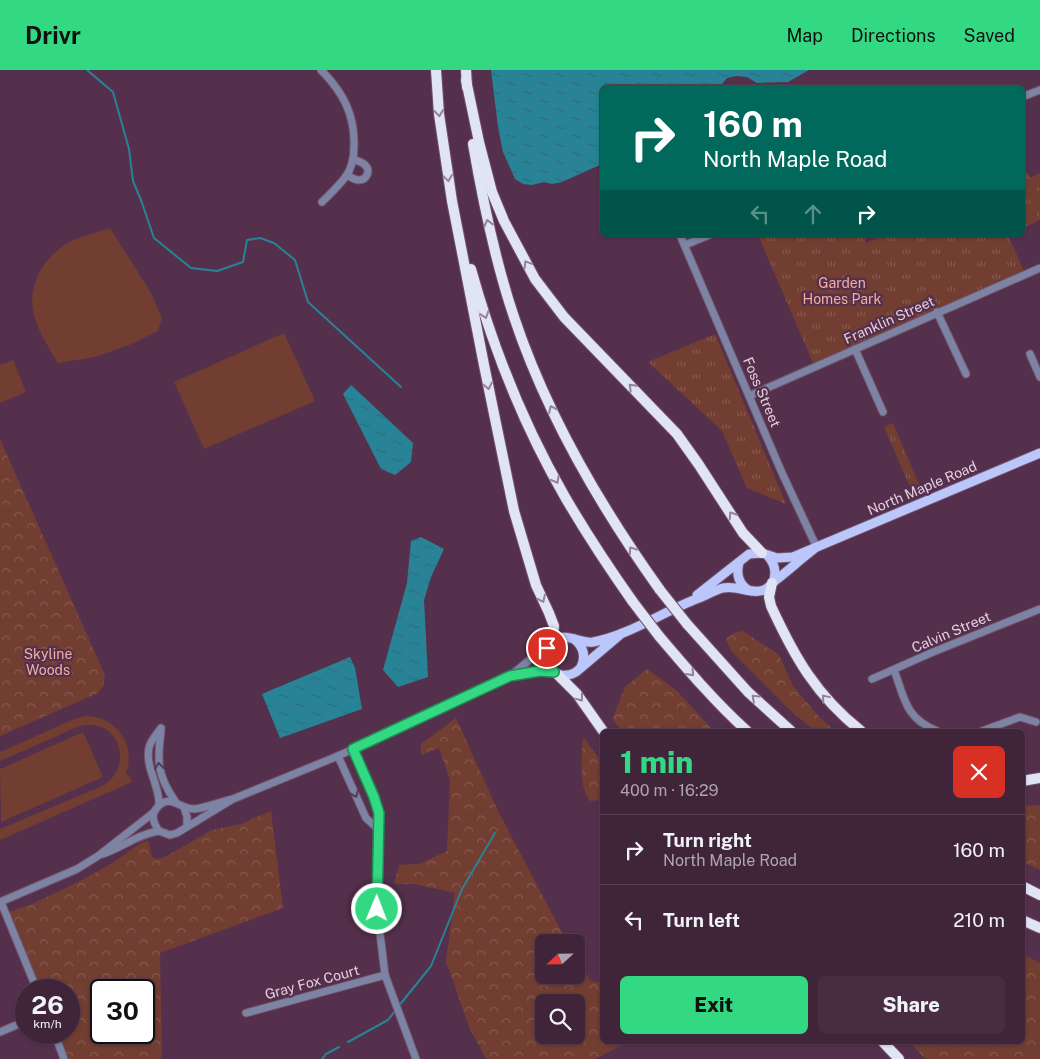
<!DOCTYPE html>
<html lang="en">
<head>
<meta charset="utf-8">
<style>
	:root { --surface:#40243a; --page:#472c42; --text:#f1f3f6; --muted:#aea4af; --line:#594154; --accent:#32d882 }
	body { margin:0; font-family:"Public Sans",sans-serif; background:var(--page); color:var(--text); height:100vh; display:flex; flex-direction:column; font-size:19px; white-space:nowrap }
	* { box-sizing:border-box; margin:0 }
	p { font-size:16px; color:var(--muted) }
	.icon { flex:none; width:28px; height:28px; fill:none; stroke:currentColor; stroke-width:2; stroke-linecap:round; stroke-linejoin:round }
	.map { position:relative; flex:1; overflow:hidden }
	.details { position:absolute; left:600px; top:659px; width:425px; height:315px; display:flex; flex-direction:column; background:var(--surface); border-radius:8px; box-shadow:0 1px 4px #0004,0 0 0 1px var(--line) }
	.details>* { flex:none }
	.hud { position:absolute; left:600px; top:15px; width:425px; height:152px; border-radius:8px; box-shadow:0 1px 4px #0004,0 0 0 1px var(--line); background:#00695c; color:#fff; overflow:hidden }
	.needle { width:32px; rotate:248deg }
	.controls { position:absolute; left:535px; top:864px; display:grid; gap:10px }
	.controls a { display:grid; place-items:center; width:50px; height:50px; border-radius:8px; background:var(--surface); box-shadow:0 1px 4px #0004,0 0 0 1px var(--line); font-size:25px }
	.speed { position:absolute; left:15px; top:909px; display:flex; gap:10px; font-size:25px; font-weight:700; text-align:center }
	.speed>* { display:grid; place-content:center; width:65px; height:65px; border-radius:50%; background:var(--surface); box-shadow:0 1px 4px #0004,0 0 0 1px var(--line); line-height:1 }
	.speed small { font-size:12px; font-weight:400 }
	.speed .limit { border:2px solid #111; border-radius:8px; background:#fff; color:#111 }
	.pin { position:absolute; display:grid; place-items:center; width:42px; height:42px; color:#fff; margin:-21px; border:2px solid #fff; border-radius:50%; box-shadow:0 1px 5px #0007 }
	.me { position:absolute; width:55px; margin:-28px; rotate:1deg; stroke-linejoin:round; filter:drop-shadow(0 0 4px #0008) }
	.turn { display:flex; align-items:center; gap:18px; height:105px; padding:0 20px; font-size:22px }
	.turn .icon { width:65px; height:65px; stroke-width:2.5 }
	.turn b { display:block; font-size:35px; line-height:42px }
	.lanes { display:flex; align-items:center; height:48px; padding:0 20px; background:#0003; justify-content:center; gap:25px; direction:ltr }
	.lanes .off { opacity:.35 }
	.round { display:grid; place-items:center; flex:none; width:52px; height:52px; border-radius:8px; background:var(--page) }
	.summary { display:flex; align-items:center; justify-content:space-between; height:85px; padding:0 20px }
	h1 { font-size:30px; font-weight:800; line-height:38px; color:var(--accent) }
	.cta { display:flex; gap:10px; margin-top:auto; padding:10px 20px }
	.cta a { flex:1; height:58px; border-radius:8px; background:var(--accent); color:#111; font-size:20px; font-weight:800; line-height:58px; text-align:center }
	.cta a+a { background:var(--page); color:var(--text) }
	ul { padding:0; list-style:none }
	li { display:flex; align-items:center; gap:15px; height:70px; padding:0 20px; border-top:1px solid var(--line) }
	li div { flex:1 }
	li b { display:block; font-size:19px }
	li em { font-style:normal }
	header { display:flex; align-items:center; gap:30px; box-sizing:border-box; height:70px; padding:0 25px; background:var(--accent); color:#111 }
	header strong { font-size:24px }
	nav { display:flex; gap:28px; margin-inline-start:auto; font-size:18px }
	.map>svg:first-child { display:block }
</style>
</head>
<body>
<header>
<strong>Drivr</strong>
<nav><a>Map</a><a>Directions</a><a>Saved</a></nav>
</header>
<div class="map">
<svg width="1040" height="989" viewBox="0 0 1040 989">
	<defs>
		<pattern id="forest-crowns" width="20" height="18" patternUnits="userSpaceOnUse" patternTransform="scale(1.25)"><rect width="20" height="18" fill="#723e31"/><path d="M2 6a3 3 0 1 1 6 0M12 15a3 3 0 1 1 6 0" fill="none" stroke="#86594e"/></pattern>
		<pattern id="park-tufts" width="24" height="20" patternUnits="userSpaceOnUse" patternTransform="scale(1.25)"><rect width="24" height="20" fill="#723e31"/><path d="M3 7l-1-3M5 7V3M7 7l1-3M15 17l-1-3M17 17v-4M19 17l1-3" fill="none" stroke="#86594e"/></pattern>
		<pattern id="water-ripples" width="26" height="14" patternUnits="userSpaceOnUse" patternTransform="scale(1.25)"><rect width="26" height="14" fill="#288396"/><path d="M2 4q2-2 4 0t4 0M15 11q2-2 4 0t4 0" fill="none" stroke="#326b79"/></pattern>
	</defs>
	<rect width="100%" height="100%" fill="#55304d"/>
	<g fill="url(#forest-crowns)" fill-rule="evenodd">
		<polygon points="0,369 105,605 103,616 98,623 0,666"/>
		<polygon points="743,561 779,585 793,616 820,648 835,661 815,661 793,643 731,581 726,569 734,563"/>
		<polygon points="647,599 677,621 714,661 622,661 612,649 625,617"/>
		<path d="M456 648 499 743 567 872H544V905H576V887L591 911 602 913V971H630L595 989H486L469 957 446 891 455 823 415 814H394L399 795 419 794 447 781 450 710 439 678 421 685V674ZM576 932V965H544V932Z"/>
		<path d="M583 667 602 692V732L599 730 590 731C578 716 582 686 583 667Z"/>
		<polygon points="1040,735 1040,800 1023,792 1022,736"/>
		<path d="M271 741 283 838 160 883 162 989H64L54 963 69 962V920H37L6 843 32 834 82 810 111 794 141 773 148 770 152 787 156 789 163 788 212 760 241 754ZM101 920H144V962H101Z"/>
		<polygon points="1023,884 1040,893 1040,989 925,989 909,971 1022,971"/>
	</g>
	<g fill="url(#park-tufts)">
		<polygon points="1027,102 1030,108 1040,103 1040,150 1023,158 1023,104"/>
		<polygon points="758,165 863,165 866,173 883,165 1008,165 1024,201 813,293"/>
		<polygon points="715,264 786,434 747,418 722,361 648,292"/>
		<polygon points="893,353 922,421 913,424 884,357"/>
	</g>
	<g fill="#723e31">
		<path d="M110 158 150 221 162 248 158 261 129 275 95 287 58 293C49 278 39 263 34 245 27 219 41 191 63 176 76 167 95 163 110 158Z"/>
		<polygon points="284,263 315,331 204,379 174,312"/>
		<polygon points="13,290 26,322 0,333 0,295"/>
		<path d="M85 646C116 646 138 675 125 705L128 704 132 712 0 770V759L102 716C133 699 122 652 86 655 76 656 66 662 57 666 38 674 19 683 0 691V682L72 650Z"/>
		<polygon points="83,662 103,707 1,752 0,699"/>
	</g>
	<g fill="url(#water-ripples)">
		<polygon points="491,0 809,0 788,12 757,13 747,7 736,6 727,8 722,14 722,17 602,18 602,94 562,112 552,114 544,112 532,115 523,114 515,109 503,82 498,57"/>
		<polygon points="351,315 413,373 411,392 395,405 381,399 343,324"/>
		<polygon points="421,467 444,479 431,507 424,530 428,607 398,617 383,600 407,513 411,471"/>
		<polygon points="350,587 355,598 362,639 280,668 262,624"/>
	</g>
	<g fill="none" stroke-linecap="round" stroke-linejoin="round">
		<g stroke="#288396" stroke-width="2">
			<polyline points="87,0 113,22 129,79 133,111 141,130 154,168 191,198 217,201 243,192 247,170 260,168 274,173 295,190 308,232 401,317"/>
			<polyline points="398,937 431,896 462,819 495,763"/>
			<polyline points="348,972 388,950 395,941"/>
			<polyline points="322,989 326,984 339,977"/>
		</g>
		<g stroke="#72506a" stroke-width="9">
			<g id="minor">
				<path d="M321 0C343 22 355 45 354 76 354 87 352 98 346 106 339 116 330 124 322 132"/>
				<polyline points="1022,27 1040,20"/>
				<path d="M347 105C350 107 356 110 359 110 367 110 371 100 365 95 362 92 357 91 353 89"/>
				<polyline points="680,165 782,403 817,478"/>
				<polyline points="685,175 709,165"/>
				<polyline points="937,242 966,304"/>
				<polyline points="855,279 883,342"/>
				<polyline points="1030,284 1040,307"/>
				<polyline points="749,326 1040,198"/>
				<path d="M894 600C905 629 905 648 937 661"/>
				<polyline points="510,606 548,575"/>
				<polyline points="872,609 933,582 1040,539"/>
				<path d="M161 661C157 691 157 705 175 731"/>
				<polyline points="982,661 1020,647 1036,652"/>
				<polyline points="353,679 374,727 379,743 377,839 385,905 416,989"/>
				<polyline points="338,686 366,748 378,759"/>
				<path d="M233 729C220 732 208 737 195 739 180 740 169 721 156 739 150 746 154 754 159 761L170 765 177 763 233 729 338 686 510 606 539 601 553 602"/>
				<path d="M159 735C160 716 145 698 149 678 150 671 157 664 161 658"/>
				<polyline points="184,737 187,747 187,756"/>
				<path d="M103 784C123 777 138 764 159 761"/>
				<polyline points="0,832 77,799 98,786 153,743"/>
				<polyline points="1,832 37,920"/>
				<polyline points="246,943 385,905"/>
				<polyline points="0,962 26,951"/>
				<polyline points="54,962 64,989"/>
			</g>
		</g>
		<g stroke="#72506a" stroke-width="11">
			<g id="major">
				<path d="M768 486C775 494 777 502 773 512"/>
				<path d="M739 493C736 504 738 513 748 520"/>
				<polyline points="697,525 749,484 762,483 777,488 793,487 1040,383"/>
				<path d="M622 563 576 602C571 605 567 606 561 605 545 603 539 580 553 571 566 561 579 574 593 572 630 565 664 541 699 528 707 525 715 520 723 518 737 515 752 525 764 520 769 518 772 513 776 510 789 500 801 489 814 479"/>
				<path d="M574 569C584 577 586 586 581 597"/>
			</g>
		</g>
		<g stroke="#72506a" stroke-width="12">
			<g id="highway">
				<polyline points="436,0 439,44 452,131 484,295 514,441 536,515 549,543 554,556 552,571"/>
				<polyline points="466,0 467,17"/>
				<polyline points="466,10 479,72 492,122 504,151 535,209 564,247 677,364 699,395 743,463 762,483"/>
				<path d="M473 74C483 132 495 191 514 247 547 346 600 436 660 520"/>
				<path d="M471 199C493 278 524 356 565 427 586 463 609 498 633 532"/>
				<path d="M772 513 769 527 771 536C795 588 816 625 861 661"/>
				<polyline points="687,554 748,622 791,661"/>
				<path d="M659 566C687 599 715 632 747 661"/>
				<polyline points="557,604 577,624 603,661"/>
				<polyline points="1022,711 1040,708"/>
				<polyline points="1022,816 1040,825"/>
				<polyline points="1022,850 1040,858"/>
				<polyline points="882,971 899,989"/>
			</g>
		</g>
		<use href="#minor" stroke="#7c83a3" stroke-width="7"/>
		<use href="#major" stroke="#bbc7fb" stroke-width="9"/>
		<use href="#highway" stroke="#e0e4f4" stroke-width="10"/>
		<g stroke="#72506a" stroke-width="12" stroke-linecap="butt">
			<g id="highway-bridge">
				<polyline points="660,520 687,554"/>
				<polyline points="633,532 659,566"/>
			</g>
		</g>
		<use href="#highway-bridge" stroke="#e0e4f4" stroke-width="10"/>
	</g>
	<defs><path id="oneway-chevron" d="M-2-3.5L2.5 0L-2 3.5" fill="none" stroke-width="1.6" stroke-linecap="round" stroke-linejoin="round" transform="scale(1.25)"/></defs>
	<g stroke="#948198">
		<use href="#oneway-chevron" transform="translate(439 43) rotate(84)"/>
		<use href="#oneway-chevron" transform="translate(448 108) rotate(82)"/>
		<use href="#oneway-chevron" transform="translate(488 153) rotate(-104)"/>
		<use href="#oneway-chevron" transform="translate(527 194) rotate(-121)"/>
		<use href="#oneway-chevron" transform="translate(485 245) rotate(71)"/>
		<use href="#oneway-chevron" transform="translate(488 316) rotate(78)"/>
		<use href="#oneway-chevron" transform="translate(632 317) rotate(-135)"/>
		<use href="#oneway-chevron" transform="translate(552 339) rotate(-115)"/>
		<use href="#oneway-chevron" transform="translate(556 410) rotate(62)"/>
		<use href="#oneway-chevron" transform="translate(732 445) rotate(-123)"/>
		<use href="#oneway-chevron" transform="translate(632 480) rotate(-124)"/>
		<use href="#oneway-chevron" transform="translate(542 529) rotate(64)"/>
		<use href="#oneway-chevron" transform="translate(691 603) rotate(48)"/>
		<use href="#oneway-chevron" transform="translate(580 628) rotate(53)"/>
		<use href="#oneway-chevron" transform="translate(755 628) rotate(-137)"/>
		<use href="#oneway-chevron" transform="translate(825 628) rotate(-130)"/>
	</g>
	<g stroke="#593856">
		<use href="#oneway-chevron" transform="translate(159 696) rotate(-97)"/>
		<use href="#oneway-chevron" transform="translate(355 724) rotate(66)"/>
	</g>
	<g fill="none" stroke-linecap="round" stroke-linejoin="round">
		<g stroke="#208c54" stroke-width="12">
			<path id="route" d="M377 839 379 743 374 727 353 679 510 606 540 601 554 602C546 595 544 588 547 578"/>
		</g>
		<use href="#route" stroke="#32d882" stroke-width="9"/>
	</g>
	<g text-anchor="middle" stroke-width="4.5" stroke-linejoin="round" paint-order="stroke">
		<g font-size="14" fill="#f3af9e" stroke="#55304d">
			<text x="842" y="218">Garden<tspan x="842" dy="16">Homes Park</tspan></text>
			<text x="48" y="589">Skyline<tspan x="48" dy="16">Woods</tspan></text>
		</g>
		<g font-size="14" fill="#e5cedf" stroke="#55304d">
			<text transform="translate(889 250) rotate(-24)" y="5">Franklin Street</text>
			<text transform="translate(762 322) rotate(67)" y="5">Foss Street</text>
			<text transform="translate(922 418) rotate(-23)" y="5">North Maple Road</text>
			<text transform="translate(951 562) rotate(-23)" y="5">Calvin Street</text>
			<text transform="translate(312 912) rotate(-15)" y="5">Gray Fox Court</text>
		</g>
	</g>
</svg>
<div class="controls">
<a><svg class="needle" viewBox="-14 -14 28 28"><path d="M0-13l5 13h-10z" fill="#e53935"/><path d="M0 13l5-13h-10z" fill="#aea4af"/></svg></a>
<a><svg class="icon" aria-label="search" viewBox="0 0 24 24"><circle cx="10" cy="10" r="6"/><path d="M15 15l6 6"/></svg></a>
</div>
<div class="speed"><div>26<small>km/h</small></div><div class="limit">30</div></div>
<div class="pin" style="left:547px;top:578px;background:#d93025"><svg class="icon" aria-label="arrive" viewBox="0 0 24 24"><path d="M6 21V4h12l-3 4 3 4H6"/></svg></div>
<svg class="me" style="left:377px;top:839px" viewBox="-20 -20 40 40"><circle r="17" fill="#32d882" stroke="#fff" stroke-width="3"/><path d="M0-11L8 9 0 5-8 9z" fill="#fff"/></svg>
<div class="hud">
<div class="turn"><svg class="icon" aria-label="right" viewBox="0 0 24 24"><path d="M7 20v-9h11M14 6l5 5-5 5"/></svg><div><b>160 m</b>North Maple Road</div></div>
<div class="lanes"><svg class="icon off" aria-label="left" viewBox="0 0 24 24"><path d="M17 20v-9H6M10 6l-5 5 5 5"/></svg><svg class="icon off" aria-label="ahead" viewBox="0 0 24 24"><path d="M12 20V5M6 11l6-6 6 6"/></svg><svg class="icon" aria-label="right" viewBox="0 0 24 24"><path d="M7 20v-9h11M14 6l5 5-5 5"/></svg></div>
</div>
<section class="details">
<div class="summary"><div><h1>1 min</h1><p>400 m · 16:29</p></div><a class="round" style="background:#d93025;color:#fff"><svg class="icon" aria-label="close" viewBox="0 0 24 24"><path d="M6 6l12 12M18 6L6 18"/></svg></a></div>
<ul>
<li><svg class="icon" aria-label="right" viewBox="0 0 24 24"><path d="M7 20v-9h11M14 6l5 5-5 5"/></svg><div><b>Turn right</b><p>North Maple Road</p></div><em>160 m</em></li>
<li><svg class="icon" aria-label="left" viewBox="0 0 24 24"><path d="M17 20v-9H6M10 6l-5 5 5 5"/></svg><div><b>Turn left</b></div><em>210 m</em></li>
</ul>
<div class="cta"><a>Exit</a><a>Share</a></div>
</section>
</div>
</body>
</html>
